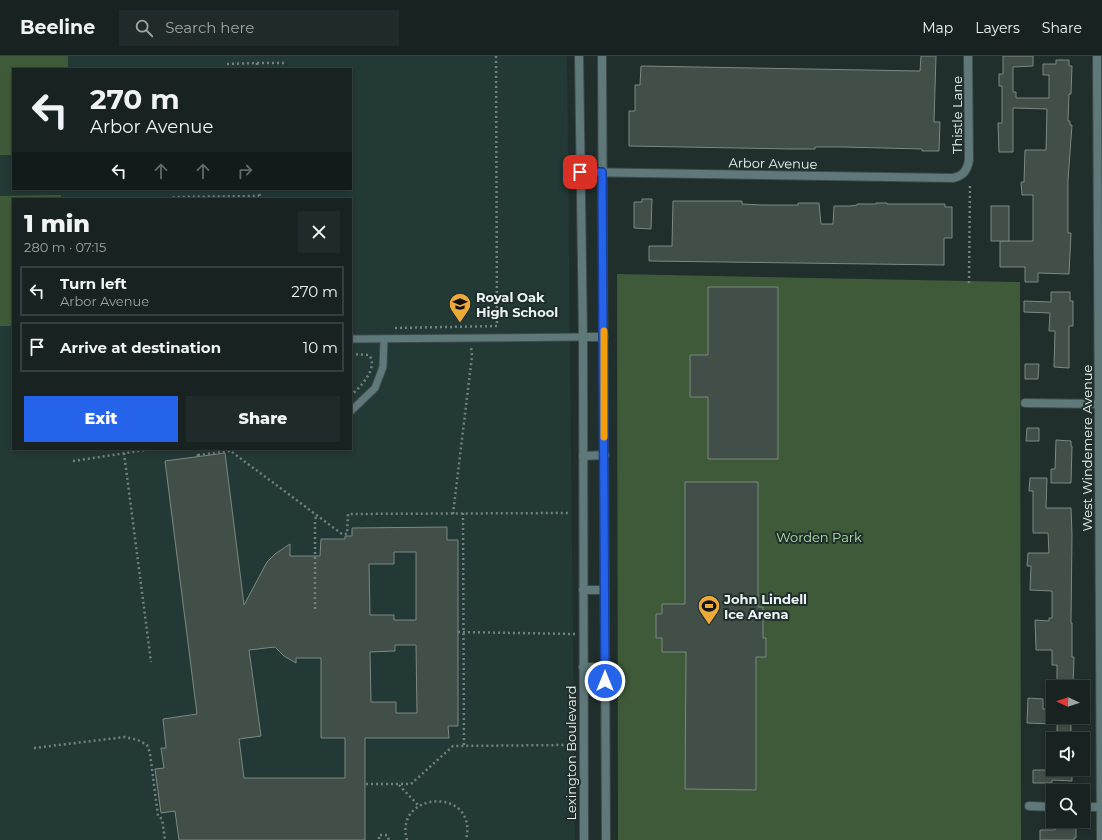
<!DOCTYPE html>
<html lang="en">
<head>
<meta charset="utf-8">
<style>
	:root { --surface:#182221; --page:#212a2a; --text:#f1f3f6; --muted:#9fa4a5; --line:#363f3f; --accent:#2563eb }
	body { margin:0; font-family:Montserrat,sans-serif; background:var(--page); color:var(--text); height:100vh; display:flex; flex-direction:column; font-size:15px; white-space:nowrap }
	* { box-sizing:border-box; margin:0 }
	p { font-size:13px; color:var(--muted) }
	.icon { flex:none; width:22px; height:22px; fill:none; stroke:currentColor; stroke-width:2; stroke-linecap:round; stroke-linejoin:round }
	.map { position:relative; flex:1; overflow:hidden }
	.sheet { position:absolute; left:12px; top:142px; width:340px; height:252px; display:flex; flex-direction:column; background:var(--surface); border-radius:0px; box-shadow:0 2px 6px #0003,0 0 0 1px var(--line) }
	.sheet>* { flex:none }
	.guide { position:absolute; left:12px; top:12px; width:340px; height:122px; border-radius:0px; box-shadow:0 2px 6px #0003,0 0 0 1px var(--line); background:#182221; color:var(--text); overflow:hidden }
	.needle { width:26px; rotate:273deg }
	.controls { position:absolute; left:1046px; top:624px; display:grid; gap:8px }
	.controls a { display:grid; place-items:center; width:44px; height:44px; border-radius:0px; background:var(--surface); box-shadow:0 2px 6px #0003,0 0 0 1px var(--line); font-size:20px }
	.pin { position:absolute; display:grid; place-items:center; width:34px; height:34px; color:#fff; margin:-17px; border-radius:8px; box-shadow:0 2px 6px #0006 }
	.me { position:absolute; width:44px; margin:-22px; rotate:0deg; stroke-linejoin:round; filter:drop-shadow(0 0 3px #0008) }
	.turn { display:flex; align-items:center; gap:14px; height:84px; padding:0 12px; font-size:18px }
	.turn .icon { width:52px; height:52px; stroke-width:2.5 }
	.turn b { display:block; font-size:28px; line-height:34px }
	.lanes { display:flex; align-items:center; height:38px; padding:0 12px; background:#0003; justify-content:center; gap:20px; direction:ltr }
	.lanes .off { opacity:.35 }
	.round { display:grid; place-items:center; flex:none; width:42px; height:42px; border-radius:0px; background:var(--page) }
	.overview { display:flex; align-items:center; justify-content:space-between; height:68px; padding:0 12px }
	h1 { font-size:24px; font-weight:800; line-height:30px }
	.cta { display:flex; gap:8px; margin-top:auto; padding:8px 12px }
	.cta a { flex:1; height:46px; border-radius:0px; background:var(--accent); color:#fff; font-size:16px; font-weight:800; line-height:46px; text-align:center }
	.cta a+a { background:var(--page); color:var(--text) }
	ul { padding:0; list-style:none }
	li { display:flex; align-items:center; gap:12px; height:50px; margin:0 8px 6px; padding:0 4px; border:2px solid var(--line); border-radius:0px }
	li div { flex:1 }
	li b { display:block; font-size:15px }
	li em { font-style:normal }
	header { display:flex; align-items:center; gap:24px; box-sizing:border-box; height:56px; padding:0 20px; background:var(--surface); border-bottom:1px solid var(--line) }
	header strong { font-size:19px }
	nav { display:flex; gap:22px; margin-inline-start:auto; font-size:14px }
	.search { width:280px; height:36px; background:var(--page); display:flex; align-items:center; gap:10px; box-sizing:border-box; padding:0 14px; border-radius:0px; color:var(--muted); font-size:15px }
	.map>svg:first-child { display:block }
</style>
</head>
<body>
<header>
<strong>Beeline</strong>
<div class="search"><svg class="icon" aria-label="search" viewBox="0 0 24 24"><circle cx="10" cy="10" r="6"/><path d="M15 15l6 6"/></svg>Search here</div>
<nav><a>Map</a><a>Layers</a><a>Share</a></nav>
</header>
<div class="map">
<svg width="1102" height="784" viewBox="0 0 1102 784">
	<rect width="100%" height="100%" fill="#202e2c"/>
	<path fill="#223936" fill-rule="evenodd" d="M0 0H567L575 784H0ZM13 13H351V133H13ZM13 143H351V393H13Z"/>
	<g fill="#3f5a39">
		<polygon points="0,0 68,0 68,13 13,13 13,99 0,99"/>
		<polygon points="61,139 61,143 13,143 13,270 0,270 0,140"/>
		<polygon points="617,218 1020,226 1021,784 618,784"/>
	</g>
	<g fill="#424f48" stroke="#7b8981" fill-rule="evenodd">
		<polygon points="921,0 936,0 934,66 940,66 939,95 922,95 922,93 844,91 815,91 815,93 791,93 629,90 629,55 635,55 635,29 640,29 641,10 920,15"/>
		<polygon points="1003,0 1033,0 1033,10 1013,11 1013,36 1016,36 1016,42 1049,42 1049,19 1043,19 1043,8 1056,8 1056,4 1069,4 1069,10 1072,10 1071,38 1069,38 1068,65 1070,65 1070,69 1072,69 1068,124 1068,177 1071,177 1069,218 1038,217 1038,226 1025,226 1025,211 1000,211 1000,185 1033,185 1033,139 1022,139 1021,126 1024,126 1025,94 1046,94 1047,53 1013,52 1013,96 999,96 998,67 1002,67 1002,30 999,30 999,18 1003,18"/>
		<polygon points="642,143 652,143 651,173 634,172 634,146 642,146"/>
		<polygon points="673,145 742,145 742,148 762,149 798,149 798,147 819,147 821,168 833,168 834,150 850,150 857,149 857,148 876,148 876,147 887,147 887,148 945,148 945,151 952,151 952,182 944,182 944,209 649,205 649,190 672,190"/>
		<rect x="991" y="150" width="18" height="35"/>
		<polygon points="708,231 778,231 778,403 708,403 708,341 690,341 690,299 708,299"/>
		<polygon points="1051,236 1070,236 1070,245 1073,245 1073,270 1069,270 1069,312 1054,311 1055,275 1049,275 1050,257 1024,256 1024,245 1051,246"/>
		<polygon points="1025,308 1039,308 1038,323 1025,323"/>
		<polygon points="1027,372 1039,372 1039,385 1026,385"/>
		<polygon points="1056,384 1071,385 1071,390 1072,390 1071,427 1051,427 1051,413 1055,413"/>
		<path d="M225 397 244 549 267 506 275 498 290 488V500H320L321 483H345V480H352V472L447 471V484H458V670H448L449 682H365V784H179L175 755 161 757 155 713 164 712 161 692H166L163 663 197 658 165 405ZM394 496H416V564H394V559H370L369 508H394ZM395 589H416L417 657H396V646H371L370 596 395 595ZM275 591 284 600 296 607V602H321V682H345V722H244L239 683 261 680 249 594Z"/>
		<polygon points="1030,422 1047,422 1046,452 1071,452 1072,479 1071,567 1072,567 1072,601 1074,601 1073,631 1057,631 1057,609 1052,609 1052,594 1036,594 1035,564 1049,565 1049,562 1052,562 1052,535 1030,534 1031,510 1027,510 1028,497 1049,497 1048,477 1033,477 1033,435 1029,435"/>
		<polygon points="685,426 758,426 758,551 763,551 763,582 766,582 766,601 756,601 756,734 685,733 686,596 662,596 662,582 656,582 656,558 662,558 662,548 685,548"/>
		<polygon points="1028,642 1043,643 1043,653 1053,653 1053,668 1027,667"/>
		<rect x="1057" y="661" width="14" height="22"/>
		<polygon points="1058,713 1072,713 1072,725 1052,724 1052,727 1033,727 1033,714 1058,714"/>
		<polygon points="1055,771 1076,771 1076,782 1074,782 1074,784 1040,784 1040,774 1055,774"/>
	</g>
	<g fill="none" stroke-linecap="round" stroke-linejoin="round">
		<g stroke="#3d4a48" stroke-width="9">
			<g id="service">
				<polyline points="351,283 583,281"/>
				<polyline points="351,355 375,332 383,311 384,283"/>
			</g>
		</g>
		<g stroke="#3d4a48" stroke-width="10">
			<g id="minor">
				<polyline points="579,0 583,281 584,784"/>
				<polyline points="602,0 606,784"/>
				<polyline points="1097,0 1101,784"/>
				<path d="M580 116 953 122C963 120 967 115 969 104L968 0"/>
				<polyline points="583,281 604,281"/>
				<polyline points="1025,347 1102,348"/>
				<polyline points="583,400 605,399"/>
				<polyline points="583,534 605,534"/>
				<polyline points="583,611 605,611"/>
				<polyline points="1029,750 1053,751"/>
				<polyline points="1083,751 1102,751"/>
			</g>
		</g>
		<g stroke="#74807f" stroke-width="2.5" stroke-dasharray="2 3" stroke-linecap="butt">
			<polyline points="257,7 286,7"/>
			<polyline points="227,8 257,7 257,13"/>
			<polyline points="259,133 260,143"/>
			<polyline points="168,143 176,141 259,140"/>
			<polyline points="969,227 970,128"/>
			<polyline points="395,272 497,270 496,0"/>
			<path d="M351 298 369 299C379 311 361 331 351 339"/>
			<polyline points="197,393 198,400"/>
			<polyline points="228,393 342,478 347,478 348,458 568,457"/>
			<polyline points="124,397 151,606"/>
			<polyline points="198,399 230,395"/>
			<polyline points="73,405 152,393"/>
			<polyline points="463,457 464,690"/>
			<polyline points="453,458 472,300 471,291"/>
			<polyline points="315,553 315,465 316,460"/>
			<polyline points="458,576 575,578"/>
			<polyline points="34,692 125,681 138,684 147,689 150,697 158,760 162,763 165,784"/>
			<polyline points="366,728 411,728 453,690 569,689"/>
			<polyline points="399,729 419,750"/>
			<polyline points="379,783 379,779 387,779 389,784"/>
			<path d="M407 784C393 735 479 730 466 784"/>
		</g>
		<use href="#service" stroke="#5f787a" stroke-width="7"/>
		<use href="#minor" stroke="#5f787a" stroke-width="8"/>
	</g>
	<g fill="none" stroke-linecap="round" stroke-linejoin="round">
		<g stroke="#184099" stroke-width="10">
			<polyline id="route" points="580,116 602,116 605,625"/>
		</g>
		<use href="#route" stroke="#2563eb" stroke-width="7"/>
		<polyline stroke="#f59e0b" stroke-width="7" points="604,275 604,381"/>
	</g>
	<defs>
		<g id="school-pin" transform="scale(1.15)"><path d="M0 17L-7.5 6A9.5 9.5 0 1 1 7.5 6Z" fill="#ebaa39" stroke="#202e2c"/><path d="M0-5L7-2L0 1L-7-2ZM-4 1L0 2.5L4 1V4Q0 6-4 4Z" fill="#111"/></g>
		<g id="stadium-pin" transform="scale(1.15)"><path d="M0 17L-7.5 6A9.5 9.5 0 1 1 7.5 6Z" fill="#ebaa39" stroke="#202e2c"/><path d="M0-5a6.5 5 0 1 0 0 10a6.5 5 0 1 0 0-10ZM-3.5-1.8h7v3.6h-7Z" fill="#111"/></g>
	</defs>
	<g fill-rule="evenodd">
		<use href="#school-pin" x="460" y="248"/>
		<use href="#stadium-pin" x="709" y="550"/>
	</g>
	<g text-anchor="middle" stroke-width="4" stroke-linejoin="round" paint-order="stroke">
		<g font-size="13" fill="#ecf5f4" stroke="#202e2c">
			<text transform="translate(957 59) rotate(-90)" y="5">Thistle Lane</text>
			<text transform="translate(773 107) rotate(1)" y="5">Arbor Avenue</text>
			<text transform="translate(1087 392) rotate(-90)" y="5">West Windemere Avenue</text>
			<text transform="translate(571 697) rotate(-90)" y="5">Lexington Boulevard</text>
		</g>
		<g font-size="13" font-weight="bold" fill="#ecf5f4" stroke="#202e2c" text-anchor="start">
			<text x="476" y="246">Royal Oak<tspan x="476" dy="15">High School</tspan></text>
			<text x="724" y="548">John Lindell<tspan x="724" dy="15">Ice Arena</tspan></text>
		</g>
		<g font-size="13" fill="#b0e2a6" stroke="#202e2c">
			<text x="819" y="486">Worden Park</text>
		</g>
	</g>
</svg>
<div class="controls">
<a><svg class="needle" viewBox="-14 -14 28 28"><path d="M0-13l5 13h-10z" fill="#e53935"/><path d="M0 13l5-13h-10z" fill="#9fa4a5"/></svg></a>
<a><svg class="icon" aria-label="sound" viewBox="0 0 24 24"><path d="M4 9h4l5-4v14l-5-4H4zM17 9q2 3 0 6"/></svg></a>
<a><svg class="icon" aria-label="search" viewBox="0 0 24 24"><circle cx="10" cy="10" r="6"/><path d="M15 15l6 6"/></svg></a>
</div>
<div class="pin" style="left:580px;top:116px;background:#d93025"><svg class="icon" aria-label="arrive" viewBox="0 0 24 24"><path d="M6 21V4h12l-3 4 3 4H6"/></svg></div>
<svg class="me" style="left:605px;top:625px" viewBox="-20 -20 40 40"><circle r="17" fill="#2563eb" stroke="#fff" stroke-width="3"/><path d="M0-11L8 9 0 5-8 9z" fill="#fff"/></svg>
<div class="guide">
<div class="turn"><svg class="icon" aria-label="left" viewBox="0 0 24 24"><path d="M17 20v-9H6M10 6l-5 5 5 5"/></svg><div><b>270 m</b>Arbor Avenue</div></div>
<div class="lanes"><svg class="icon" aria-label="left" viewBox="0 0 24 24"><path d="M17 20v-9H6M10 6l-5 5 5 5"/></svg><svg class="icon off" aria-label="ahead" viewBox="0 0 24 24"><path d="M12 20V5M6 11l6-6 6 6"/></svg><svg class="icon off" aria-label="ahead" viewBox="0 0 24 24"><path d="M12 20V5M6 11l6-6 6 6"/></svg><svg class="icon off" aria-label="right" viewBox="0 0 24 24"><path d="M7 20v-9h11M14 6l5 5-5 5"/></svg></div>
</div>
<section class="sheet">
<div class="overview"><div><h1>1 min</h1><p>280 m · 07:15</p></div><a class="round"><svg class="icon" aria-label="close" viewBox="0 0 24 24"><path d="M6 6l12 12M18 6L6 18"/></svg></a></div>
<ul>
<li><svg class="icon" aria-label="left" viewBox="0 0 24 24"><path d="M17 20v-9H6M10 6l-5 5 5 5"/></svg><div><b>Turn left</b><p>Arbor Avenue</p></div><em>270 m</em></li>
<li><svg class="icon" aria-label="arrive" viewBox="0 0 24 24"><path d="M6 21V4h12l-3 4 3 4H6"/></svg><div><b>Arrive at destination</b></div><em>10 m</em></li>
</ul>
<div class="cta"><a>Exit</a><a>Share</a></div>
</section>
</div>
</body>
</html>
